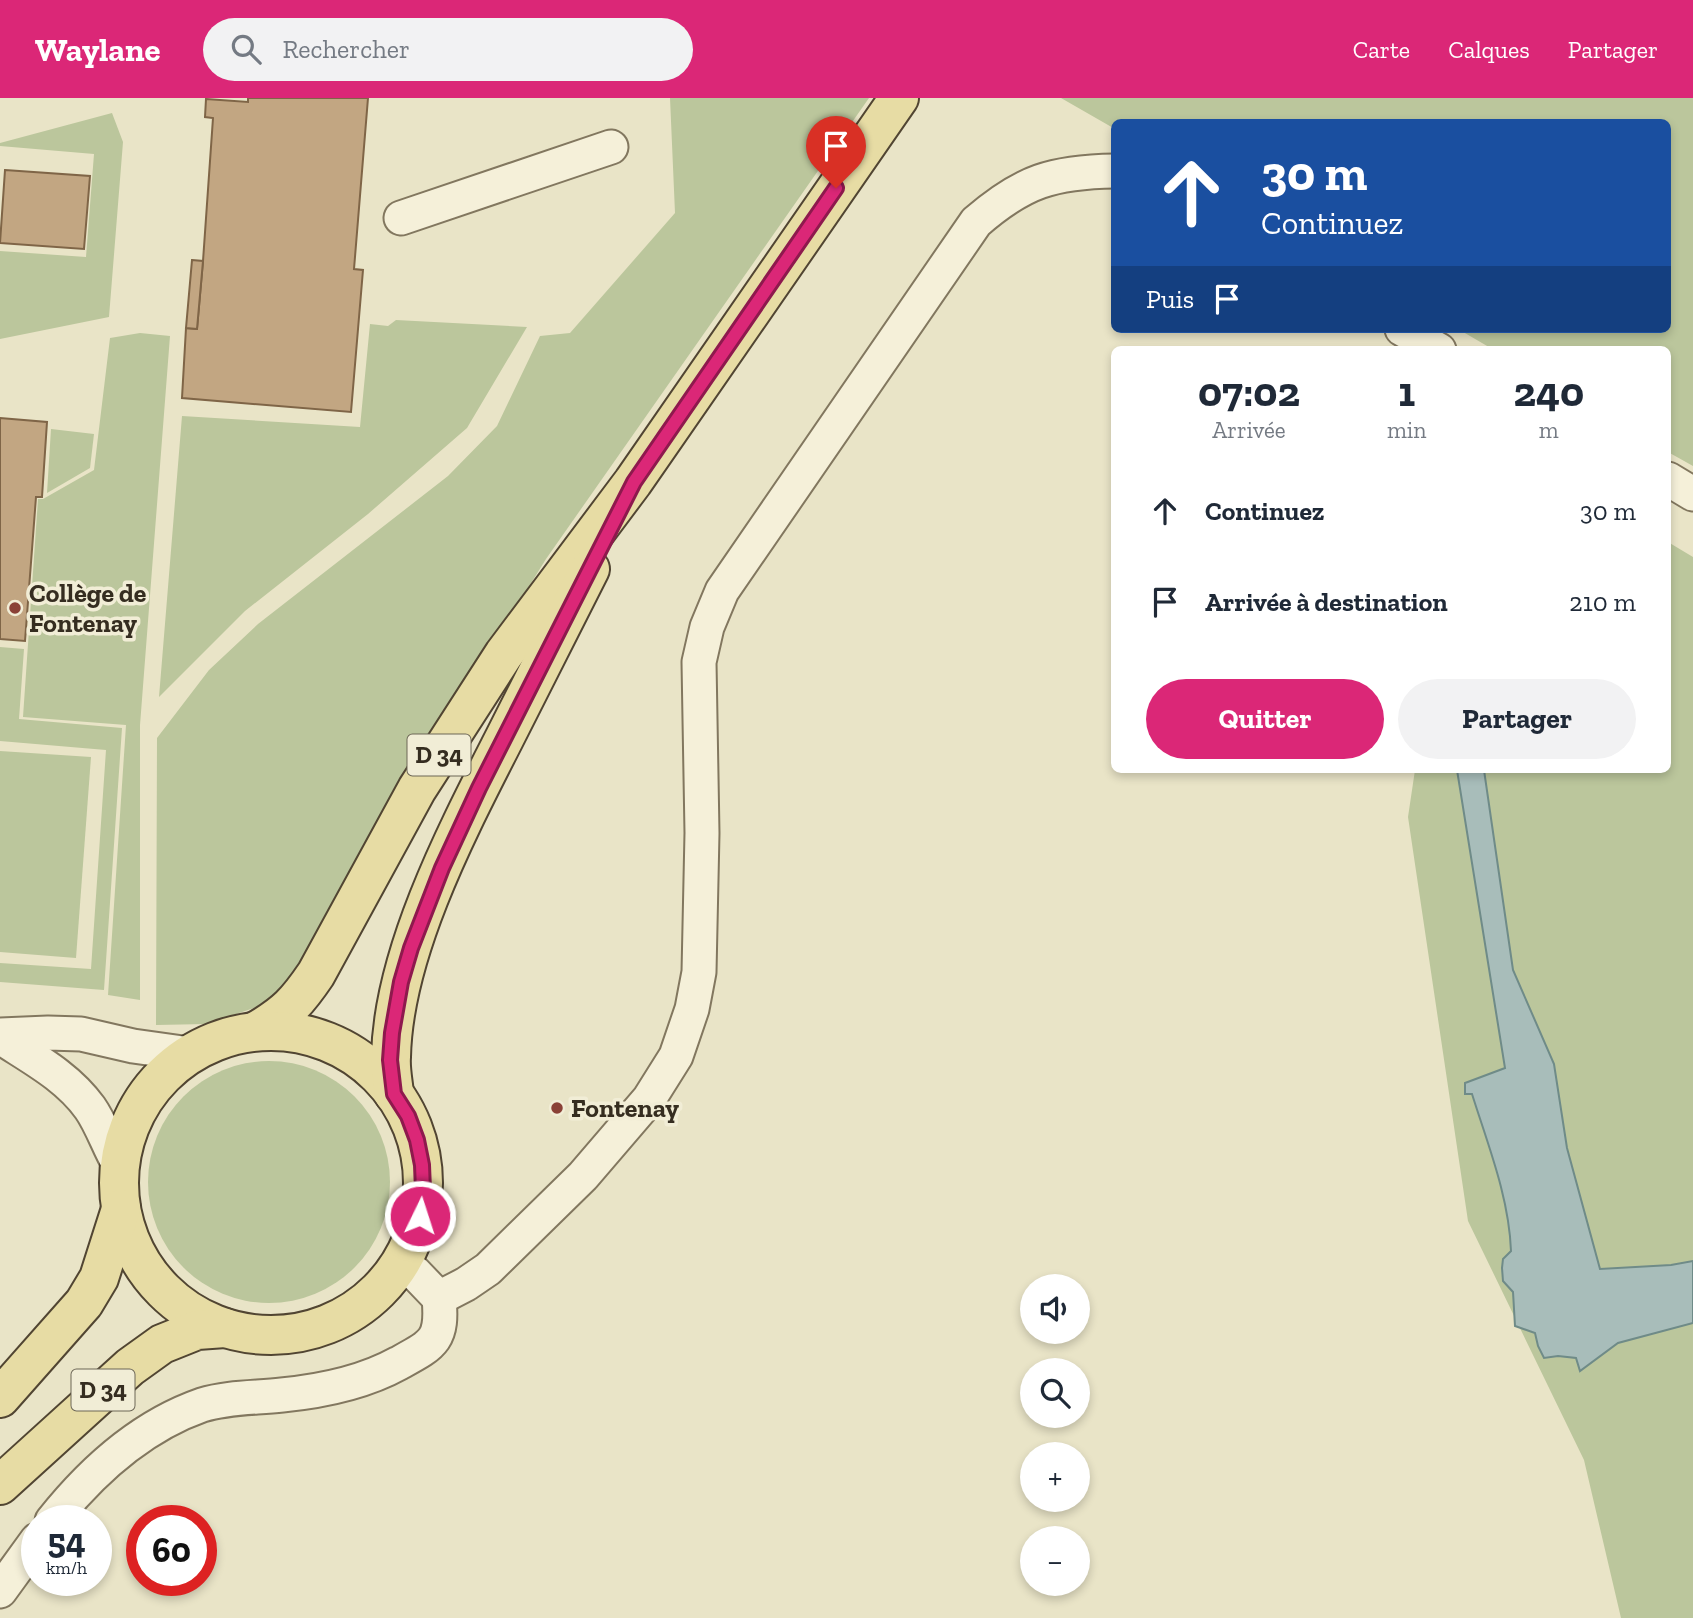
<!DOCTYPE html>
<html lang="fr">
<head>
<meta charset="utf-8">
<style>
	:root { --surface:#fff; --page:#f2f2f3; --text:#1f2937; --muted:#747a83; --accent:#db2777 }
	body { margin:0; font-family:"Zilla Slab",serif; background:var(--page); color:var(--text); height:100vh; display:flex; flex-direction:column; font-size:26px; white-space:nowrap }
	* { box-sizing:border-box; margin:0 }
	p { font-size:23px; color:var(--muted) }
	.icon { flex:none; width:38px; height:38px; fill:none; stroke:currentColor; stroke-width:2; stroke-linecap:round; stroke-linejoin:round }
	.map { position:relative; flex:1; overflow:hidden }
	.sheet { position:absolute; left:1111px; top:248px; width:560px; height:427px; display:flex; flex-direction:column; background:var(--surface); border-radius:10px; box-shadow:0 4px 10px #0003 }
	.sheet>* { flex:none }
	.hud { position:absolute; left:1111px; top:21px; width:560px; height:214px; border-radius:10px; box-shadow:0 4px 10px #0003; background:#1a4fa0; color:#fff; overflow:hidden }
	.buttons { position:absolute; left:1020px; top:1176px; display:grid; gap:14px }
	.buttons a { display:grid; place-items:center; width:70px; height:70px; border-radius:50%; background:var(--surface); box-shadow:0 4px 10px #0003; font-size:35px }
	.speed { position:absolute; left:21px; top:1407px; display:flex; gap:14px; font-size:35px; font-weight:700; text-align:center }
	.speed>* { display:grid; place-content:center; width:91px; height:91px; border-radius:50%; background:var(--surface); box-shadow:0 4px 10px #0003; line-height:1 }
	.speed small { font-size:18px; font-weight:400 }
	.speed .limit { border:10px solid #d22; background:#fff; color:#111 }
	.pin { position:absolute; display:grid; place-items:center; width:60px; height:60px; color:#fff; margin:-72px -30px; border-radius:50% 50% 50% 0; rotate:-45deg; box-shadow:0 0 7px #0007 }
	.pin .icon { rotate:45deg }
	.me { position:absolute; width:77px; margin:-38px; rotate:4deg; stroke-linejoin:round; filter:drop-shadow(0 0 5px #0008) }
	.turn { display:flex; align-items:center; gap:24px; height:147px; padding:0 35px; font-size:32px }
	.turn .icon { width:91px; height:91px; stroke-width:2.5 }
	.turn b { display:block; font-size:49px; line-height:60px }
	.then { display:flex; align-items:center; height:66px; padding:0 35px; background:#0003; gap:14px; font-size:26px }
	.eta { display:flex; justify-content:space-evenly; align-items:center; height:119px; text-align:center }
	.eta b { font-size:42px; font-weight:800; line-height:49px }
	.action { display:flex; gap:14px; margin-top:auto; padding:14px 35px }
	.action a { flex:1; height:80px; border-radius:42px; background:var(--accent); color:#fff; font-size:28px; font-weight:800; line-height:80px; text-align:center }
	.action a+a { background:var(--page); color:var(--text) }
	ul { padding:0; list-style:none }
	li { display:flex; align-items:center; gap:21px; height:91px; padding:0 35px }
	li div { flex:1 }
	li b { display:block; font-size:26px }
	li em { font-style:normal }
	header { display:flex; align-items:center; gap:42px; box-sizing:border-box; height:98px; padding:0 35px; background:var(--accent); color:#fff }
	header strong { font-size:33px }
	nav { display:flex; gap:38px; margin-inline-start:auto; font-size:24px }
	.search { width:490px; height:63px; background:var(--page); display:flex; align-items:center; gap:18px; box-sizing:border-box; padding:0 24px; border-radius:38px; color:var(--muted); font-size:26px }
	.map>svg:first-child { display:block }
</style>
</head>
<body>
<header>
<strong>Waylane</strong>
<div class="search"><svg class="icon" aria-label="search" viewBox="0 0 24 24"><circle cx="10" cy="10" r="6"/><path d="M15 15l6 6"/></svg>Rechercher</div>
<nav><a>Carte</a><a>Calques</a><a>Partager</a></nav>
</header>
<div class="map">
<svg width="1693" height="1520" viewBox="0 0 1693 1520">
	<rect width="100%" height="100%" fill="#e9e4c7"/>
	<g fill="#bbc69c">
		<polygon points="670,0 869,0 546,461 380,727 313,853 277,902 207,926 156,927 157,640 209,572 258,526 448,378 497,328 540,238 570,235 675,115"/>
		<polygon points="1061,0 1693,0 1693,368 1668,354 1668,252 1494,252 1458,231 1668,231 1668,24 1115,24 1115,31"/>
		<polygon points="112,15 123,44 109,219 0,241 0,153 86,159 94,56 0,48 0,45"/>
		<polygon points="396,222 527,229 467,330 368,416 245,513 159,599 182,318 360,329 370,226 388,228"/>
		<polygon points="140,235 170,238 140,627 140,902 108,897 126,627 23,619 38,401 43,401 94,372 110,240"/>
		<polygon points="51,331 94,336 90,370 47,395"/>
		<polygon points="1668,444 1693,459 1693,1520 1621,1520 1584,1362 1468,1123 1408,719 1415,672 1668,672"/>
		<polygon points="0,549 24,551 19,621 122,630 104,892 0,884 0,865 91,871 106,652 0,643"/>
		<polygon points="0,653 91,659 76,860 0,854"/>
		<circle cx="269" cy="1084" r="121"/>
	</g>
	<path fill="#a8bdba" stroke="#6f8b88" stroke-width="2" d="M1457 672H1484L1513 872 1554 966 1567 1050 1600 1171 1671 1167 1693 1163V1225L1618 1245 1580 1273 1576 1260 1558 1258 1544 1260 1538 1248 1535 1235 1515 1228 1513 1194 1503 1183 1502 1170 1503 1161 1511 1153C1509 1099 1488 1047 1472 996H1465V985L1505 970Z"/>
	<g fill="#c2a682" stroke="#7f6547" stroke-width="2">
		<polygon points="248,0 368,0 354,171 363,172 351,314 182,300 186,230 197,231 203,163 213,20 205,19 206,1 248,4"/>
		<polygon points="5,72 90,78 84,151 0,145"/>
		<polygon points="192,162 203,163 197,231 186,230"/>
		<polygon points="0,320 47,324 42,399 36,399 25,543 0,541"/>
	</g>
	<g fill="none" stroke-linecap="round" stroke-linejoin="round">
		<g stroke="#82775f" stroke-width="37">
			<g id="minor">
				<polyline points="401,120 611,49"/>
				<polyline points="1402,231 1439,252"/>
				<polyline points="1668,381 1693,396"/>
				<polyline points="0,937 48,935 81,936 133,948 190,956"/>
				<path d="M0 939C32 960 67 978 90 1010 102 1027 109 1050 120 1068"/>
				<path d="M439 1200 466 1186 488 1171 583 1078 649 1001 676 958 692 911 699 874 702 735 699 564 707 529 722 493 976 124C1023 83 1053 74 1115 73"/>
				<path d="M52 1423C91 1374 142 1328 202 1307 228 1299 255 1300 282 1297 323 1293 363 1285 399 1265 434 1246 443 1242 439 1200L415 1175 400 1165"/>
				<polyline points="0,1493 37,1442"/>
			</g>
		</g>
		<g stroke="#514532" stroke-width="42">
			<g id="major">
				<path d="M256 933C286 916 297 904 316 876L417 691 504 556 633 384 899 0"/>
				<circle cx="271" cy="1085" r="152"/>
				<path d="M394 996C393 984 390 971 391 959 393 855 457 733 504 641 533 584 562 527 590 471"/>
				<polyline points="0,1300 84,1205 99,1180 121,1111"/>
				<polyline points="0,1387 130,1269 162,1246 197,1232 225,1230"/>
			</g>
		</g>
		<use href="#minor" stroke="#f5f0d9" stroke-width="33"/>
		<use href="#major" stroke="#e7dca4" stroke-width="38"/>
	</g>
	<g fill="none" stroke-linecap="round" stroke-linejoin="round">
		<g stroke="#8e194d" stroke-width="18">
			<polyline id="route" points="420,1118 423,1092 422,1067 417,1042 408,1018 394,996 390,962 392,935 401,884 411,850 442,770 479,690 634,384 836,90"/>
		</g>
		<use href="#route" stroke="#db2777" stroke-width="12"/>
	</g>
	<g fill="#8a4136" stroke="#f1edd6" stroke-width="2.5">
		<circle cx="15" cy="510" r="7"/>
		<circle cx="557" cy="1010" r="7"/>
	</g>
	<g text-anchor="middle" stroke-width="7" stroke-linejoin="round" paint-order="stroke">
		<g fill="#f1edd6" stroke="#6d6757" stroke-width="2">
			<rect x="407.5" y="636.5" width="63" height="41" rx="5"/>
			<rect x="71.5" y="1271.5" width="63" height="41" rx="5"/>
		</g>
		<g font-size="24" font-weight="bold" fill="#352d20">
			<text x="439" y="665">D 34</text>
			<text x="103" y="1300">D 34</text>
		</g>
		<g font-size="26" font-weight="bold" fill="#352d20" stroke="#f1edd6" text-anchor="start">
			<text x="29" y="504">Collège de<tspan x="29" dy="30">Fontenay</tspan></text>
			<text x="571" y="1019">Fontenay</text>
		</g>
	</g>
</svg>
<div class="buttons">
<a><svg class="icon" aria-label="sound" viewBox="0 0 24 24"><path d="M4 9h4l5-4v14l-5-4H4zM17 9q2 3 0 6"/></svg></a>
<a><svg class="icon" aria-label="search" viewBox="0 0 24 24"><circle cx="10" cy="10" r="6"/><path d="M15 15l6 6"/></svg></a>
<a>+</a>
<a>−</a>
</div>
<div class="speed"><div>54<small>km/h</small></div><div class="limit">60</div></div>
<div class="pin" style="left:836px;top:90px;background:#d93025"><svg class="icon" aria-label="arrive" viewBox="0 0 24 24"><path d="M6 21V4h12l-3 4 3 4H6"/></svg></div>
<svg class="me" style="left:420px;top:1118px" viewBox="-20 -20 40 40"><circle r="17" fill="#db2777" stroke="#fff" stroke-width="3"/><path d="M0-11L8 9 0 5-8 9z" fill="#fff"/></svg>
<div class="hud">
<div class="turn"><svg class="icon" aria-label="ahead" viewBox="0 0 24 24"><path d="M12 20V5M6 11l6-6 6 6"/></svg><div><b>30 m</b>Continuez</div></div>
<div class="then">Puis<svg class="icon" aria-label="arrive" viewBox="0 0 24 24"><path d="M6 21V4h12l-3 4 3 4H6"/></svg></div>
</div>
<section class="sheet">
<div class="eta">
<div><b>07:02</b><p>Arrivée</p></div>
<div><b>1</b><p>min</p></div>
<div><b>240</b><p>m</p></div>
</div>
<ul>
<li><svg class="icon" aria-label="ahead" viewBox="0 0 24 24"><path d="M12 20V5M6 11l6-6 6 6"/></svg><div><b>Continuez</b></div><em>30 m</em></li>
<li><svg class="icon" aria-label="arrive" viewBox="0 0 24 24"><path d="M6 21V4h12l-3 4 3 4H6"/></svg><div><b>Arrivée à destination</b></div><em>210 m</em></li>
</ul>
<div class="action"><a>Quitter</a><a>Partager</a></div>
</section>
</div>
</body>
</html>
